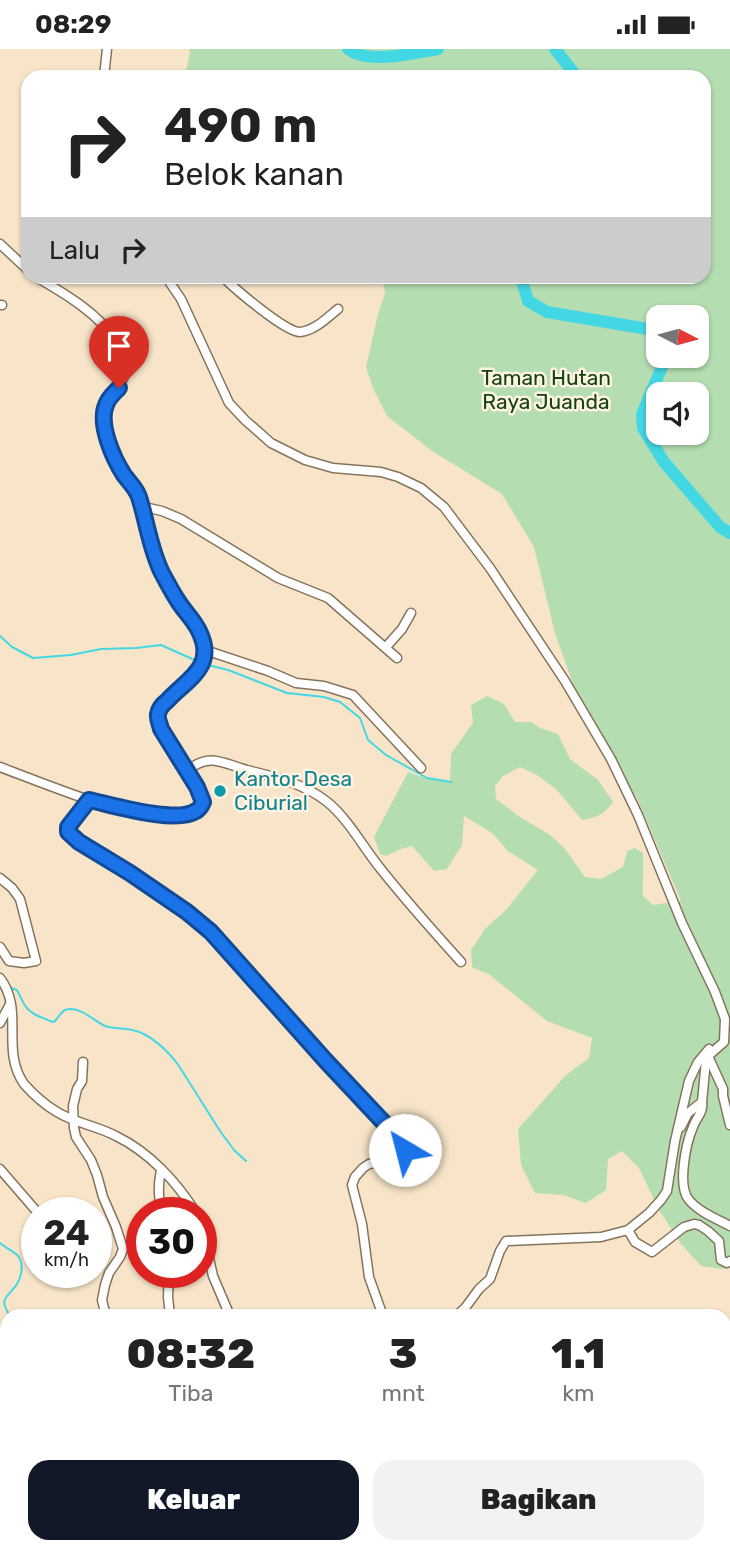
<!DOCTYPE html>
<html lang="id">
<head>
<meta charset="utf-8">
<style>
	:root { --surface:#fff; --page:#f2f2f2; --text:#222; --muted:#767676; --accent:#111827 }
	body { margin:0; font-family:Rubik,sans-serif; background:var(--page); color:var(--text); height:100vh; display:flex; flex-direction:column; font-size:26px; white-space:nowrap }
	* { box-sizing:border-box; margin:0 }
	p { font-size:23px; color:var(--muted) }
	.icon { flex:none; width:38px; height:38px; fill:none; stroke:currentColor; stroke-width:2; stroke-linecap:round; stroke-linejoin:round }
	.map { position:relative; flex:1; overflow:hidden }
	.sheet { position:absolute; left:0px; top:1260px; width:732px; height:245px; display:flex; flex-direction:column; background:var(--surface); border-radius:21px 21px 0 0; box-shadow:0 2px 5px #0004 }
	.sheet>* { flex:none }
	.banner { position:absolute; left:21px; top:21px; width:690px; height:214px; border-radius:21px; box-shadow:0 2px 5px #0004; background:#fff; color:var(--text); overflow:hidden }
	.needle { width:46px; rotate:96deg }
	.buttons { position:absolute; left:646px; top:256px; display:grid; gap:14px }
	.buttons a { display:grid; place-items:center; width:63px; height:63px; border-radius:14px; background:var(--surface); box-shadow:0 2px 5px #0004; font-size:35px }
	.speed { position:absolute; left:21px; top:1148px; display:flex; gap:14px; font-size:35px; font-weight:700; text-align:center }
	.speed>* { display:grid; place-content:center; width:91px; height:91px; border-radius:50%; background:var(--surface); box-shadow:0 2px 5px #0004; line-height:1 }
	.speed small { font-size:18px; font-weight:400 }
	.speed .limit { border:10px solid #d22; background:#fff; color:#111 }
	.pin { position:absolute; display:grid; place-items:center; width:60px; height:60px; color:#fff; margin:-72px -30px; border-radius:50% 50% 50% 0; rotate:-45deg; box-shadow:0 0 7px #0007 }
	.pin .icon { rotate:45deg }
	.me { position:absolute; width:77px; margin:-38px; rotate:323deg; stroke-linejoin:round; filter:drop-shadow(0 0 5px #0008) }
	.turn { display:flex; align-items:center; gap:24px; height:147px; padding:0 28px; font-size:32px }
	.turn .icon { width:91px; height:91px; stroke-width:2.5 }
	.turn b { display:block; font-size:49px; line-height:60px }
	.then { display:flex; align-items:center; height:66px; padding:0 28px; background:#0003; gap:14px; font-size:26px }
	.eta { display:flex; justify-content:space-evenly; align-items:center; height:119px; text-align:center }
	.eta b { font-size:42px; font-weight:800; line-height:49px }
	.primary-button { display:flex; gap:14px; margin-top:auto; padding:14px 28px }
	.primary-button a { flex:1; height:80px; border-radius:21px; background:var(--accent); color:#fff; font-size:28px; font-weight:800; line-height:80px; text-align:center }
	.primary-button a+a { background:var(--page); color:var(--text) }
	.status { display:flex; justify-content:space-between; align-items:center; height:49px; padding:0 35px; background:var(--surface); direction:ltr }
	.status svg { height:19px; fill:currentColor }
	.map>svg:first-child { display:block }
</style>
</head>
<body>
<div class="status"><b>08:29</b><svg viewBox="0 0 49 12"><path d="M0 12V9h3v3zM5 12V6h3v6zM10 12V3h3v9zM15 12V0h3v12zM26 1h20v11H26zM47 4h2v5h-2z"/></svg></div>
<div class="map">
<svg width="730" height="1505" viewBox="0 0 730 1505">
	<rect width="100%" height="100%" fill="#f8e5c9"/>
	<g fill="#b4ddb1" fill-rule="evenodd">
		<path d="M189 0H730V1218L723 1220 701 1217 681 1195 659 1161 639 1119 622 1102 608 1110 606 1141 586 1154 563 1146 535 1144 521 1116 518 1080 566 1026 589 1009 592 989 547 972 490 926 472 918 471 901 485 880 506 861 538 821 508 802 492 784 464 767 462 796 447 820 434 822 412 797 401 800 386 807 380 805 374 788 408 723 428 730 450 733 451 705 473 674 471 656 487 647 504 655 515 673H531L540 679 558 685 570 710 598 731 613 753C605 765 596 769 582 771L557 741 537 726 520 718 503 727 495 737 496 750 520 768 550 786 565 800 585 828 601 830 623 818 627 802 635 799 643 804C644 819 642 833 643 847L653 856 681 852 637 749 608 707 582 660 555 584 534 498 502 445 432 402 387 367 373 339 366 318 378 265 385 244 382 228H704V28H185L190 3ZM658 268H696V306H658ZM658 345H696V383H658Z"/>
		<polygon points="730,1463 730,1505 610,1505 609,1498 724,1498 725,1465"/>
	</g>
	<g fill="none" stroke-linecap="round" stroke-linejoin="round">
		<g stroke="#43d7e3" stroke-width="2">
			<polyline points="0,587 12,598 33,609 71,606 101,600 136,599 161,596 199,613"/>
			<polyline points="204,615 228,621 287,644 324,648 340,653 360,669 368,691 386,706 427,729 451,733"/>
			<path d="M8 938 17 941C23 953 25 961 38 967 45 969 47 972 54 973 58 969 61 963 65 961 79 956 94 972 105 977 114 980 123 979 132 981 150 984 169 1003 179 1017L220 1082 234 1101 246 1112"/>
			<path d="M0 1194C5 1199 14 1202 18 1207 25 1216 21 1231 14 1239 4 1251 0 1251 10 1267"/>
			<polyline points="200,1498 204,1505"/>
			<polyline points="306,1498 327,1505"/>
			<polyline points="471,1498 476,1505"/>
			<polyline points="382,1505 396,1498"/>
		</g>
		<g stroke="#43d7e3" stroke-width="12">
			<path d="M348 0C369 16 413 4 438 0"/>
			<polyline points="555,0 577,28"/>
			<polyline points="521,228 528,252 547,263 654,281 658,283"/>
			<polyline points="667,306 642,365 643,379 664,413 720,478 730,484"/>
		</g>
		<g stroke="#85745b" stroke-width="11">
			<g id="minor">
				<polyline points="104,28 107,0"/>
				<polyline points="0,195 28,221"/>
				<polyline points="166,228 181,250 229,354 245,371 271,394 305,411 333,419 381,423 398,428 421,439 444,458 490,519 565,632 611,710 638,766 682,874 715,943 725,970 724,993 708,1007 723,1040 723,1047 730,1076"/>
				<path d="M223 228C234 239 285 283 300 283 314 282 327 269 338 260"/>
				<polyline points="0,256 2,256"/>
				<polyline points="140,457 162,462 181,470 278,529 328,549 397,609"/>
				<polyline points="386,598 402,580 411,564"/>
				<polyline points="205,601 268,622 296,634 324,637 353,646 421,719"/>
				<path d="M0 718C29 729 57 740 86 750 106 757 179 773 197 761 201 759 201 757 203 753L197 738 161 680C160 675 157 670 158 665 162 642 206 632 205 603 204 582 189 568 178 552 172 543 167 534 162 524 151 500 146 473 139 448 136 438 127 430 122 421 114 408 108 392 104 377 95 344 145 336 118 294 99 265 66 245 36 228"/>
				<path d="M187 722C209 703 222 714 247 721 275 728 303 734 326 752 347 768 363 798 380 819 406 852 433 882 461 913"/>
				<polyline points="89,751 68,778 68,783 72,787 187,863 211,883 325,1011 401,1092 405,1101 402,1105 388,1112 369,1115 363,1119 355,1128 352,1136 362,1175 369,1228 383,1267"/>
				<polyline points="0,829 12,839 20,850 36,912 24,914 9,912 0,898"/>
				<path d="M0 929C25 962 0 1000 24 1035 33 1045 45 1056 57 1063 75 1074 97 1077 116 1087 149 1103 177 1133 196 1164"/>
				<polyline points="0,974 10,955"/>
				<polyline points="83,1013 82,1032 77,1040 73,1057 74,1079 76,1088 91,1111 97,1126 103,1148 116,1178 123,1200 120,1208 109,1224 105,1236 102,1251 106,1267"/>
				<path d="M702 1053C704 1063 696 1069 693 1078 686 1094 677 1137 689 1151 699 1163 717 1170 730 1177"/>
				<polyline points="681,1078 688,1064 702,1053 706,1011 708,1007"/>
				<polyline points="0,1120 38,1164"/>
				<path d="M161 1121C158 1135 158 1150 162 1164"/>
				<polyline points="201,1174 213,1227 230,1267"/>
				<polyline points="628,1181 635,1193 652,1203 684,1178 694,1175 699,1176 708,1182 719,1192 721,1211 727,1214 730,1212"/>
				<polyline points="169,1223 168,1248 170,1267"/>
				<polyline points="456,1267 465,1259 479,1240 490,1230 500,1202 506,1192 601,1188 628,1181 649,1164 661,1151 667,1142 675,1092 689,1032 698,1013 709,1000"/>
			</g>
		</g>
		<use href="#minor" stroke="#fff" stroke-width="8"/>
	</g>
	<g fill="none" stroke-linecap="round" stroke-linejoin="round">
		<g stroke="#114b97" stroke-width="18">
			<path id="route" d="M119 339C114 344 108 349 106 356 98 375 113 409 124 426 129 433 136 439 139 448 147 473 150 500 162 524 167 533 172 543 178 552 184 562 194 571 199 582 217 618 187 630 167 652 163 655 159 660 158 665 157 670 160 675 161 680L197 738 203 753C201 757 201 759 196 762 176 775 113 756 89 751L68 778V783L79 793 130 824 187 863 211 883 325 1011 401 1092 405 1101"/>
		</g>
		<use href="#route" stroke="#1a73e8" stroke-width="12"/>
	</g>
	<circle fill="#0f9aa8" stroke="#fff3e3" stroke-width="2.5" cx="220" cy="742" r="7"/>
	<g text-anchor="middle" stroke-width="5" stroke-linejoin="round" paint-order="stroke">
		<g font-size="21" fill="#134111" stroke="#fff3e3">
			<text x="546" y="336">Taman Hutan<tspan x="546" dy="24">Raya Juanda</tspan></text>
		</g>
		<g font-size="21" fill="#0d838f" stroke="#fff3e3" text-anchor="start">
			<text x="234" y="737">Kantor Desa<tspan x="234" dy="24">Ciburial</tspan></text>
		</g>
	</g>
</svg>
<div class="buttons">
<a><svg class="needle" viewBox="-14 -14 28 28"><path d="M0-13l5 13h-10z" fill="#e53935"/><path d="M0 13l5-13h-10z" fill="#767676"/></svg></a>
<a><svg class="icon" aria-label="sound" viewBox="0 0 24 24"><path d="M4 9h4l5-4v14l-5-4H4zM17 9q2 3 0 6"/></svg></a>
</div>
<div class="speed"><div>24<small>km/h</small></div><div class="limit">30</div></div>
<div class="pin" style="left:119px;top:339px;background:#d93025"><svg class="icon" aria-label="arrive" viewBox="0 0 24 24"><path d="M6 21V4h12l-3 4 3 4H6"/></svg></div>
<svg class="me" style="left:405px;top:1101px" viewBox="-20 -20 40 40"><circle r="19" fill="#fff"/><path d="M0-13L10 11 0 6-10 11z" fill="#1a73e8"/></svg>
<div class="banner">
<div class="turn"><svg class="icon" aria-label="right" viewBox="0 0 24 24"><path d="M7 20v-9h11M14 6l5 5-5 5"/></svg><div><b>490 m</b>Belok kanan</div></div>
<div class="then">Lalu<svg class="icon" aria-label="right" viewBox="0 0 24 24"><path d="M7 20v-9h11M14 6l5 5-5 5"/></svg></div>
</div>
<section class="sheet">
<div class="eta">
<div><b>08:32</b><p>Tiba</p></div>
<div><b>3</b><p>mnt</p></div>
<div><b>1.1</b><p>km</p></div>
</div>
<div class="primary-button"><a>Keluar</a><a>Bagikan</a></div>
</section>
</div>
</body>
</html>
